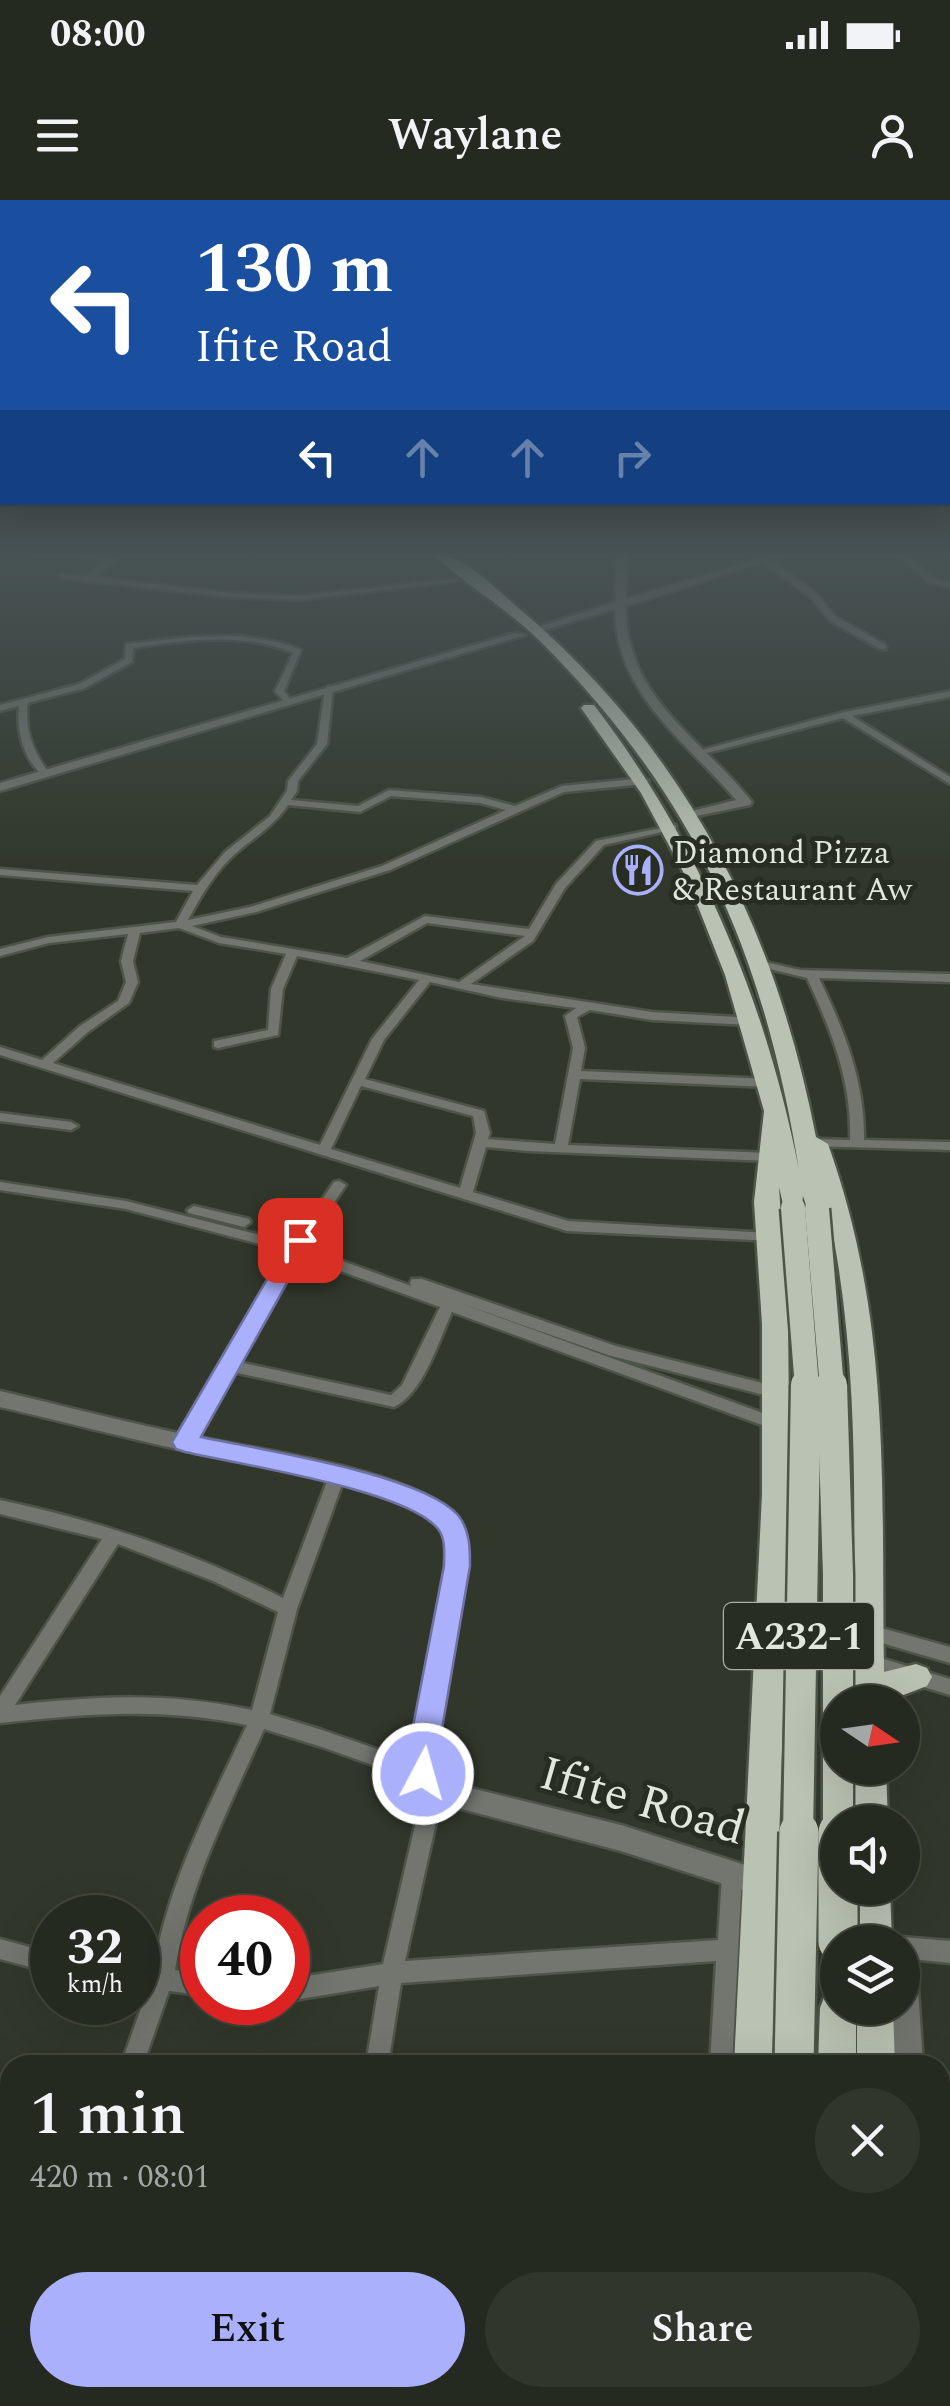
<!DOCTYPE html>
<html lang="en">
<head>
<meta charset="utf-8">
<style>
	:root { --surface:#252a20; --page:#31362d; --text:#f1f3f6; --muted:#a3a7a5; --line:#42463e; --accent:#aab0fb }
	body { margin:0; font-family:Spectral,serif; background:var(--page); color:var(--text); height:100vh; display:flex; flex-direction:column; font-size:38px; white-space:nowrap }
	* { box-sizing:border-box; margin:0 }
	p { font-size:32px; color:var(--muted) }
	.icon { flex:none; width:55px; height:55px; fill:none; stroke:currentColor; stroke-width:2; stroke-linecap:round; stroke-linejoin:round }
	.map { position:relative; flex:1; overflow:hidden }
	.details { position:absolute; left:0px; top:1855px; width:950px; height:352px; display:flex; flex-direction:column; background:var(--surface); border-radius:30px 30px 0 0; box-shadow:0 10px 40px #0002,0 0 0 2px var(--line) }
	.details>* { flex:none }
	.banner { position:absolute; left:0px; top:0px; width:950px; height:305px; box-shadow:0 10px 40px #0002,0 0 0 2px var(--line); background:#1a4fa0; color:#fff; overflow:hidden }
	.needle { width:65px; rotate:103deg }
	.buttons { position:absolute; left:820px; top:1485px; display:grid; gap:20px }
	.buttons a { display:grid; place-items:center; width:100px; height:100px; border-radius:50%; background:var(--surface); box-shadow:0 10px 40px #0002,0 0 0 2px var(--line); font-size:50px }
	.speed { position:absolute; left:30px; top:1695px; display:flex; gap:20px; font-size:50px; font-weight:700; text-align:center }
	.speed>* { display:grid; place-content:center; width:130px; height:130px; border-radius:50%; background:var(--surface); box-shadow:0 10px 40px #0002,0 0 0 2px var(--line); line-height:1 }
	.speed small { font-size:25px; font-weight:400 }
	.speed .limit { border:15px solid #d22; background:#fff; color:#111 }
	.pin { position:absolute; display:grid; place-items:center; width:85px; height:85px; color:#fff; margin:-42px; border-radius:20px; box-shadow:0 5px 15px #0006 }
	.me { position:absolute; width:110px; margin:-55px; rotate:6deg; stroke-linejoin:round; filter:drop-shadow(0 0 8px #0008) }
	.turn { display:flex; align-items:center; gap:35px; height:210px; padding:0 30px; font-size:45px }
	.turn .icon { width:130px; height:130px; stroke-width:2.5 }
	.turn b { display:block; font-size:70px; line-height:85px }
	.lanes { display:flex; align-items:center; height:95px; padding:0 30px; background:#0003; justify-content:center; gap:50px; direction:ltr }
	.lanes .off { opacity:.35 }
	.round { display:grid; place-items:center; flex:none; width:105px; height:105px; border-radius:52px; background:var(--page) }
	.overview { display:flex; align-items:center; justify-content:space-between; height:170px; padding:0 30px }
	h1 { font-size:60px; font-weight:600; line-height:75px }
	.primary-button { display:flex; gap:20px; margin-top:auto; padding:20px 30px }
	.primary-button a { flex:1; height:115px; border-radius:60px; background:var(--accent); color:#111; font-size:40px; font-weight:600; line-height:115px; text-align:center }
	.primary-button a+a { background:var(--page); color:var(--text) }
	.status { display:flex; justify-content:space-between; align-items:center; height:70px; padding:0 50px; background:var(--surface); direction:ltr }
	.status svg { height:28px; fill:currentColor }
	header { display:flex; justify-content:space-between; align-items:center; height:130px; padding:0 30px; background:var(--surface); font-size:45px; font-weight:600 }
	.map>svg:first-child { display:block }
</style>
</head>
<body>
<div class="status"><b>08:00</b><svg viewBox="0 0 49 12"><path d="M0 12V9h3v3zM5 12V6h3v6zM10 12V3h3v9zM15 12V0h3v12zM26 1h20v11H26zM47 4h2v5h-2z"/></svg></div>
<header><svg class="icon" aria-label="menu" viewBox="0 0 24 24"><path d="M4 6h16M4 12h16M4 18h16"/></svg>Waylane<svg class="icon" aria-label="person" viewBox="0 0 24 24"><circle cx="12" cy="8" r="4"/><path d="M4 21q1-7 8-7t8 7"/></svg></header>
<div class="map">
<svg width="950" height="2206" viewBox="0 0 950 2206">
	<rect width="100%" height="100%" fill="#31382b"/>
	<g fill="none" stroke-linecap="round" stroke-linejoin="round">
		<g stroke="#4d5448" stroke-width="5">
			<g id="minor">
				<polygon points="73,355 114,357 114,361 94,377 230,393 298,396 454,379 458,381 298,400 230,397 58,378 61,374 86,377 105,361"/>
				<polygon points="898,355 907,355 935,379 950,383 950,387 929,383"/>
				<polygon points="762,358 768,358 816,393 836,417 886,445 886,449 880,449 830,421 810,397 762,362"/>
				<path d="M240 436 282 443 301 450 284 491 292 501 291 503H285L275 491 293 453C245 432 184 440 133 448L132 462 85 488 28 503C24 529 34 554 50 574L45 577C24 562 16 531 19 506L0 511V505L79 484 125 459 126 444 191 437Z"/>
				<path d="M329 486 333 489 327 544 298 581 297 591 291 600 358 606 389 590 481 597 515 606 562 586 644 578 649 581 644 584 564 592 390 670 256 712 192 726 221 737 347 758 425 716 529 729 556 684 596 641 676 625V629L604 645 565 688 533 741 471 784 652 812 754 818V824L750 825 652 820 590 810 577 817 585 848 581 871 768 879 774 883 768 887 580 879 568 945 769 953 776 957 769 961 528 951 486 947 473 992 568 1021 770 1033 775 1035 777 1038 775 1041 567 1031 0 855V847L42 860 80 826 118 801 126 782 121 761 128 734 49 743 0 756V749L48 737 176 722 193 691 0 675V669L197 685 225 652 270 616 287 591 288 581 317 544 325 489ZM391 596 480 603 506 610 382 666 250 707 188 720C201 696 214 673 235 654 253 638 274 626 288 605L360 612ZM427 723 525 736 459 782 360 761ZM179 728 219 743 286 754 271 789 268 830 214 841V847L218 848 278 835 283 789 297 756 419 780 372 839 320 945 53 863 88 832 129 803 138 782 133 761 140 733ZM430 782 502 798 576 808 565 816 573 848 555 944 488 939 490 933 484 911 365 879 384 840ZM361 886 473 916 476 933 460 988 331 949Z"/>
				<polygon points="950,491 950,497 852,516 950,577 950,584 843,518 699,555 694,552 844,512"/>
				<path d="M761 761 800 770 950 774V782L819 778C844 830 865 881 864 940L950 942V950L811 946 809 943 811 940 816 939 850 940C852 881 831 830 807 778L757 766V762Z"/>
				<polygon points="0,913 71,922 78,926 71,930 0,921"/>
				<path d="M339 981 346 985 304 1047 411 1086 410 1083 412 1079H422L616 1146 782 1188 784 1192 782 1196 776 1198 608 1155 457 1102 782 1220 784 1224 782 1228H770L452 1112C439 1140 423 1194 394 1207L233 1172 191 1246H179L177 1242 287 1051 126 1009 0 990V982L126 1001 292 1043 334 982ZM299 1056 440 1107 402 1185 391 1195 239 1162Z"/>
				<polygon points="194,1006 249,1019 251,1022 244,1027 189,1013 187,1010"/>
				<path d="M337 1270 343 1271 345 1276 297 1409 270 1514 322 1530 423 1565 430 1568 433 1574 430 1580 423 1583 322 1547 264 1529C229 1608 189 1684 175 1770L202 1773V1795L169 1791 143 1865H121L148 1788 138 1787V1765L154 1767C169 1681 210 1604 247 1525 159 1507 87 1514 0 1523V1496L102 1339 0 1314V1300C99 1321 193 1352 283 1398L329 1276 331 1271ZM118 1344 213 1381 278 1412 252 1510C168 1492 100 1496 15 1505Z"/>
				<polygon points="867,1424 950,1447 950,1463 861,1437 858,1432 861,1427"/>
				<polygon points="864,1453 950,1479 950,1495 857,1467 855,1461 857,1455"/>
				<polygon points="433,1582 440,1585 443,1591 405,1761 718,1740 722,1675 725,1668 732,1665 739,1668 742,1675 732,1865 710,1865 716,1761 401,1783 388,1865 366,1865 379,1786 288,1801 288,1779 383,1764 423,1591 426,1585"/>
				<polygon points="902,1737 950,1741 950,1763 902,1758 902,1742 893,1742"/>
				<polygon points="0,1739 52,1753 52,1773 0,1759"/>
				<polygon points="0,2058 10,2059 10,2083 0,2082"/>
				<polygon points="940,2151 950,2154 950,2180 940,2177"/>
				<polygon points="10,2178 10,2198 20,2198 17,2206 0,2206 0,2184"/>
				<polygon points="322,2198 348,2198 347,2206 321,2206"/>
				<polygon points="418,2198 464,2198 467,2206 421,2206"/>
				<polygon points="688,2198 714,2198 713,2206 687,2206"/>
			</g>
		</g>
		<g stroke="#4d5448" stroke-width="5">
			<g id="tertiary">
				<path d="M617 355H627L626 399 771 355H787L626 406C625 498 701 537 752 602L750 605 687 618 680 614 736 600C686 541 615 494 615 409L535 433 529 430 615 402Z"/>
				<polygon points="515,433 525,435 0,591 0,583"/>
				<path d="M0 1191C64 1206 128 1223 193 1236 260 1250 387 1267 441 1304 460 1318 468 1332 469 1355L436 1552V1572L442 1581 621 1625 770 1673 780 1677 784 1686 780 1695 770 1699 621 1651 424 1599 410 1574V1552L445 1367C445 1356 448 1339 441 1329 408 1286 242 1263 187 1251 124 1238 62 1221 0 1207Z"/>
				<polygon points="902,1744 912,1748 916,1758 923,1865 893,1865 890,1808 902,1808"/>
				<polygon points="901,2198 935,2198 936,2206 902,2206"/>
			</g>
		</g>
		<g stroke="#4d5448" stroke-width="5">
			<g id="trunk">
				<path d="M434 355C465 355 498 391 522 411 687 552 775 727 816 937L828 944C892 1123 881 1286 884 1472L916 1464 927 1468 932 1477 927 1486 885 1502H853C853 1337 863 1173 828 1010L817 1016 809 1014 803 996 801 1013H785L779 987 788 1124 790 1294 772 1865H734L762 1294V1124L754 1002 764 911 725 775 688 681 641 593 581 508 584 505H594C699 642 766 801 799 970 764 754 697 598 540 441 508 409 467 386 434 355Z"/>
				<polygon points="854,1568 886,1568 888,1622 854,1622"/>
				<polygon points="856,1688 890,1688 892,1742 856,1742"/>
				<polygon points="838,1790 838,1808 856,1808 856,1865 818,1865 820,1808 825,1795"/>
				<polygon points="857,1808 893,1808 895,1865 857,1865"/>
				<polygon points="714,2198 757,2198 758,2206 714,2206"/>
				<polygon points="765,2198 808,2198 809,2206 765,2206"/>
				<polygon points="812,2198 855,2198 856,2206 812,2206"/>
				<polygon points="859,2198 902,2198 903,2206 859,2206"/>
			</g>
		</g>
		<use href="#minor" fill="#72766f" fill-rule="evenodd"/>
		<use href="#tertiary" fill="#72766f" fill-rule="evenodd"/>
		<use href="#trunk" fill="#bac2b3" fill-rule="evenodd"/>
		<g stroke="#4d5448" stroke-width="29" stroke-linecap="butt">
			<g id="trunk-bridge-far2">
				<polyline points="793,1008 807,1188"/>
				<polyline points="817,1009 832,1188"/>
			</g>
		</g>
		<g stroke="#4d5448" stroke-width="35" stroke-linecap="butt">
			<g id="trunk-bridge-far1">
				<polyline points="832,1185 838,1375 838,1634"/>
				<polyline points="798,1634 806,1185"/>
			</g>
		</g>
		<g stroke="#4d5448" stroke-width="44" stroke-linecap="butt">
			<g id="trunk-bridge">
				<polyline points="838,1632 838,1742"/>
				<polyline points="794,1865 799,1632"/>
			</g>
		</g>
		<use href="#trunk-bridge-far2" stroke="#bac2b3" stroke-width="24"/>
		<use href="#trunk-bridge-far1" stroke="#bac2b3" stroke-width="30"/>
		<use href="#trunk-bridge" stroke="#bac2b3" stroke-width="39"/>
	</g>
	<linearGradient id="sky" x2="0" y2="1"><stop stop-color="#1b1f18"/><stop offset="0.53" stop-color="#485355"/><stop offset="1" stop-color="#485355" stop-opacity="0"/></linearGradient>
	<rect width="950" height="664" fill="url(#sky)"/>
	<path fill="#aab0fb" stroke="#6e72a3" stroke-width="2.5" d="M300 1033 311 1040 201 1237C257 1249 422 1274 458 1315 470 1330 470 1348 470 1366L438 1552 433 1583 423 1587 412 1583 408 1574V1552L444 1366C444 1354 446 1339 438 1329 408 1290 237 1264 185 1252L176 1249 172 1242 290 1040Z"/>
	<defs>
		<g id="restaurant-ring" transform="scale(2.5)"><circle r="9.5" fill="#272e21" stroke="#aab0fb" stroke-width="1.5"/><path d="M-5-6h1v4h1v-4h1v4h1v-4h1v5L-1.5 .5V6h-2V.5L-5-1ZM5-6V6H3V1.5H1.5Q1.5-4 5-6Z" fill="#aab0fb"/></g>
	</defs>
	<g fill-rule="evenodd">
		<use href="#restaurant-ring" x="638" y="670"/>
	</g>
	<g text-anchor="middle" stroke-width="10" stroke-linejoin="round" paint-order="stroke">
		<g font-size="32" fill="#e2e7de" stroke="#272e21" text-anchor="start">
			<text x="673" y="663">Diamond Pizza<tspan x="673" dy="37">&amp; Restaurant Aw</tspan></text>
		</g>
		<rect fill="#272e21" stroke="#aab0a5" stroke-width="2.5" x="724" y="1403" width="150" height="66" rx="8"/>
		<g font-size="38" font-weight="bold" fill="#e2e7de">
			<text x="799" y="1449">A232-1</text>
		</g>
		<g font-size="48" fill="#e2e7de" stroke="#272e21">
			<text transform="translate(643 1599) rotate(16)" y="17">Ifite Road</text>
		</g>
	</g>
</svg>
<div class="buttons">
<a><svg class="needle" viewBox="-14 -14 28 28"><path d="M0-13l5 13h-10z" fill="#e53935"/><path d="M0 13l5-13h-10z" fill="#a3a7a5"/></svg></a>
<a><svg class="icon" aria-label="sound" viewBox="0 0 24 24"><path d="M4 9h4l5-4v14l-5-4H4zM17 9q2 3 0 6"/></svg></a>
<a><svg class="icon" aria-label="layers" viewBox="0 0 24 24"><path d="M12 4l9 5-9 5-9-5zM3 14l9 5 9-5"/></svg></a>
</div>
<div class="speed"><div>32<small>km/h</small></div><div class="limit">40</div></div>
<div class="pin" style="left:300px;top:1040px;background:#d93025"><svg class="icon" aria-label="arrive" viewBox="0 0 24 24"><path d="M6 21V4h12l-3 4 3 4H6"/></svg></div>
<svg class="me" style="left:423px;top:1574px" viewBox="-20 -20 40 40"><circle r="17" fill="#aab0fb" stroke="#fff" stroke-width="3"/><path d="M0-11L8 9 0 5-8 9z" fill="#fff"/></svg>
<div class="banner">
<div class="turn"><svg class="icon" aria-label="left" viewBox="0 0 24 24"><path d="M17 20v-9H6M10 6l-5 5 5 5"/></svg><div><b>130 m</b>Ifite Road</div></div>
<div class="lanes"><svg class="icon" aria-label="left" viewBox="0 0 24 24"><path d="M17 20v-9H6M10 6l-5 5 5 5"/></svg><svg class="icon off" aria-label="ahead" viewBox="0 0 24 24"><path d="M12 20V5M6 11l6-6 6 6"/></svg><svg class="icon off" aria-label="ahead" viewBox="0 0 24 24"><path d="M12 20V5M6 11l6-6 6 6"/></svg><svg class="icon off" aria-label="right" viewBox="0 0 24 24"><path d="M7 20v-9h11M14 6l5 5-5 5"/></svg></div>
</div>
<section class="details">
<div class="overview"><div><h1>1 min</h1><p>420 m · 08:01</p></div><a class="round"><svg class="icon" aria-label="close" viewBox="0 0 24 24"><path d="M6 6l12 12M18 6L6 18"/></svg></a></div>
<div class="primary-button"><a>Exit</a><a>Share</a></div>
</section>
</div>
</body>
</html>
